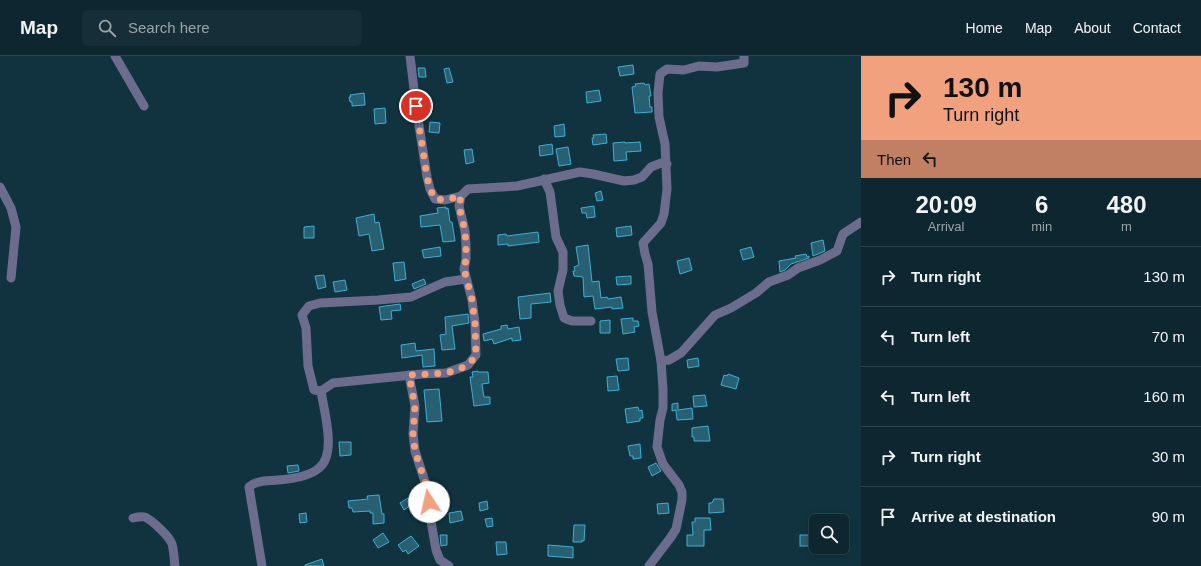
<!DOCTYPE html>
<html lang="en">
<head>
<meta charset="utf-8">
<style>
	:root { --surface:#0d262f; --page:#162e37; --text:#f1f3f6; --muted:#9aa5aa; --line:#2d434b }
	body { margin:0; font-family:Helvetica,sans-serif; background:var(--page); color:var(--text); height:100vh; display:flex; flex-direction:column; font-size:15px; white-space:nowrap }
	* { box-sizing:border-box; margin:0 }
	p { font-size:13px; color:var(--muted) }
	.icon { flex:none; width:22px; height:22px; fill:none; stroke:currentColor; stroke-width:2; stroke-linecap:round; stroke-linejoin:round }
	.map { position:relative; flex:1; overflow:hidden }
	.side { display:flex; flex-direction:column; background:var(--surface); width:340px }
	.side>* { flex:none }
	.hud { background:#f2a17e; color:#111; overflow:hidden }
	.controls { position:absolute; left:809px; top:458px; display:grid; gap:8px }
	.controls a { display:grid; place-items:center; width:40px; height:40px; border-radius:6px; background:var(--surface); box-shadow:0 2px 10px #0003,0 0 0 1px var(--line); font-size:20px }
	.pin { position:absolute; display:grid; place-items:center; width:34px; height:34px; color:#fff; margin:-17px; border:2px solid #fff; border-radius:50%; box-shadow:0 1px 4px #0007 }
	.me { position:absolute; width:44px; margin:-22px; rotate:350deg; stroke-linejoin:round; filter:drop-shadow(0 0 3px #0008) }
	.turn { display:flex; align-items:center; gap:14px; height:84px; padding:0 16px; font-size:18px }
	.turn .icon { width:52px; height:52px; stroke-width:2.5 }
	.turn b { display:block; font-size:28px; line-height:34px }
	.then { display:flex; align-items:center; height:38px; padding:0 16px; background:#0003; gap:8px; font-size:15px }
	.eta { display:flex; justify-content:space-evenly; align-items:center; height:68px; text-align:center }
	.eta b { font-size:24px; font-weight:700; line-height:28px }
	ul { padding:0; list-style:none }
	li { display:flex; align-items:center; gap:12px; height:60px; padding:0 16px; border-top:1px solid var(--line) }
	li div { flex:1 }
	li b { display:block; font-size:15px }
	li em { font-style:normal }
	header { display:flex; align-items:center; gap:24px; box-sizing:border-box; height:56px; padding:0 20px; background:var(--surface); border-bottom:1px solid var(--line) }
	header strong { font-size:19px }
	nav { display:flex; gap:22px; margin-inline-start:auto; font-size:14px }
	.search { width:280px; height:36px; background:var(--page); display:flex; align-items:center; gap:10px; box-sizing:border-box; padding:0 14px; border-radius:6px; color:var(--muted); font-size:15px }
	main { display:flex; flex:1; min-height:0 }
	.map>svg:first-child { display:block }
</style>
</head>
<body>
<header>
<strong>Map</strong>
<div class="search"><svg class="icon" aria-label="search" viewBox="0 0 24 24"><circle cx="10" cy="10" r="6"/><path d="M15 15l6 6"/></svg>Search here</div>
<nav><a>Home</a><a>Map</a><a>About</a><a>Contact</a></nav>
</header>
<main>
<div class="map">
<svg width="861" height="510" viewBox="0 0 861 510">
	<rect width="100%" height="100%" fill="#11333f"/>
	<g fill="#286073" stroke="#42aed2">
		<polygon points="633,9 634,18 620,20 618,11"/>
		<polygon points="418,12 425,12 426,21 419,21"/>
		<polygon points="449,12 453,26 447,27 444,13"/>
		<polygon points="644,27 645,29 649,28 651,40 649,40 650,51 652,51 652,56 635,57 632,31 636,30 635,28"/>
		<polygon points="599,34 601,45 587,47 586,36"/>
		<polygon points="364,37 365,49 352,50 352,46 350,46 349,41 351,41 350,39"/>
		<polygon points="385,52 386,67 375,68 374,53"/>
		<polygon points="430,66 440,67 439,77 429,76"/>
		<polygon points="564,68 565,80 555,81 554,70"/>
		<polygon points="606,78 607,87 593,89 592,82 594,82 593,79"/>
		<polygon points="625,86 625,87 640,86 641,95 626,96 627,104 614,105 613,87"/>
		<polygon points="552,88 553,98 540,100 539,90"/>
		<polygon points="568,91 571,108 559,110 556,93"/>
		<polygon points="472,93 474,106 466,108 464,94"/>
		<polygon points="601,135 603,144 597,145 595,137"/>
		<polygon points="594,150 595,161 587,162 586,157 582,157 581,152"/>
		<polygon points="446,151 446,153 448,152 450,166 452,166 455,185 443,186 440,169 421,171 420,160 438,157 437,152"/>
		<polygon points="374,158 375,167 379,166 384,193 372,195 369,178 359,180 356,162"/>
		<polygon points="314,170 314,182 304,182 304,171"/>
		<polygon points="631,170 632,179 617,181 616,172"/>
		<polygon points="538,176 539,186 508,190 508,188 498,189 498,179 506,178 507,180"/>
		<polygon points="823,184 825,195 813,200 811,187"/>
		<polygon points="588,189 592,226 599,225 601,242 607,241 608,243 621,241 623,252 612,253 612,251 595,253 593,240 584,241 583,221 574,220 573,215 575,215 574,211 579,209 576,191"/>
		<polygon points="440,191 441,200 424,202 422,194"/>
		<polygon points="751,191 754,201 743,204 740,194"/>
		<polygon points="806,198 807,201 809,200 809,202 791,208 785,214 780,216 779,205 796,202 795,200"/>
		<polygon points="689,202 692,214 680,218 677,205"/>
		<polygon points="404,206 406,223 395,225 393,207"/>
		<polygon points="324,219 326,231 318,233 315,220"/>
		<polygon points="631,220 631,228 617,229 616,221"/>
		<polygon points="424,223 426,228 414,233 412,228"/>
		<polygon points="345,224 347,234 335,236 333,226"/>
		<polygon points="550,237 551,246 531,248 531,262 520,263 518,241"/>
		<polygon points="400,248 401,254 391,255 392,263 381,264 379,251"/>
		<polygon points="468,258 469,267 452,270 455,293 442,294 440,279 446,278 445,261"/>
		<polygon points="633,262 633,265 638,265 639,270 634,271 635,276 623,278 621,263"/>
		<polygon points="610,264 610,277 600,277 600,265"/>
		<polygon points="507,269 508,273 519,271 521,284 512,285 512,282 494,288 492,283 484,285 483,278 501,273 501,270"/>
		<polygon points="415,287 416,295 434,293 435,310 423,311 422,299 402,302 401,289"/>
		<polygon points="628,302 629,314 618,315 616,303"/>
		<polygon points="698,302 699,310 688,312 687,304"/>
		<polygon points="478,315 478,316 488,316 489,327 482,328 484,341 490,341 490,348 474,350 470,321 473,321 472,316"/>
		<polygon points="728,318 739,322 736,333 721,329 724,319 727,320"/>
		<polygon points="617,320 619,334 608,335 607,321"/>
		<polygon points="439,333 442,365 427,366 424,334"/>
		<polygon points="705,339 707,350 694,351 693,340"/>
		<polygon points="678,347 678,354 692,352 693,363 677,364 676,354 672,355 672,348"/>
		<polygon points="638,351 639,355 642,354 643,362 640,362 640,365 627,367 625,353"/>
		<polygon points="708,370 710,385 694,385 694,381 692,381 692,372"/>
		<polygon points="339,386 351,386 351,399 340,400"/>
		<polygon points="640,388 641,402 633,403 633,400 630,400 628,390"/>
		<polygon points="656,407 661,415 652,420 648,411"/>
		<polygon points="298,409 299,415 288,417 287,410"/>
		<polygon points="379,439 382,458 384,458 384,467 373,468 373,457 370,457 370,455 353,456 352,452 349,452 348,445 368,443 367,440"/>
		<polygon points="408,442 412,448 404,454 400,447"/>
		<polygon points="714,443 723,443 724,456 709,457 709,447 712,447"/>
		<polygon points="487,445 488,453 480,455 479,447"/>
		<polygon points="668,447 669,457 658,458 657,448"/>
		<polygon points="461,455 463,464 450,467 449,457"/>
		<polygon points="306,457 307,466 300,467 299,458"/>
		<polygon points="492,462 493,470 487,471 485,463"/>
		<polygon points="695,462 710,462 711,474 704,474 704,490 687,490 687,479 693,479 692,466 695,466"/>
		<polygon points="574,469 585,469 584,485 582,484 582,486 573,486"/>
		<polygon points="383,477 389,486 378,492 373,484"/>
		<polygon points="440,479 447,479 447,489 441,490"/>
		<rect x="800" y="479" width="16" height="11"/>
		<polygon points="411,480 419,490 408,498 406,494 403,496 398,489"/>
		<polygon points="496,486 506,486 507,498 497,499"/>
		<polygon points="548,489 573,491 573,502 548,500"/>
		<polygon points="322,503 324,510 305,510 305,509"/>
	</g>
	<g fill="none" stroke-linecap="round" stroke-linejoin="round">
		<g stroke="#6c6d8d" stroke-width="9">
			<polyline points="115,0 144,50"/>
			<polyline points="410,0 416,50 427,121 430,133 435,143 445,144 461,140"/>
			<polyline points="544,123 550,136 556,181 563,196 563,214 558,235 560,249 564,262 572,265 591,265"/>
			<polyline points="0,131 11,152 16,171 11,222"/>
			<polyline points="661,305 669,304 681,297 715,259 731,252 756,237 769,226 788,219 798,212 820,204 837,195 843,178 861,166"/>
			<polyline points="409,319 415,350 413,378 415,395 429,438 429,454 436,494 440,504 449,510"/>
			<polyline points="321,335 333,327 422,318 446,317 468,309 476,299 475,267 472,244 464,213 466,203 466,189 465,175 459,150 461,140 468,133 517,130 580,116 593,118 624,125 634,124 642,121 651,111 661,107 667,108"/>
			<path d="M133 462C137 461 141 460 145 461 153 465 169 480 172 488 174 495 174 503 175 510"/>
			<path d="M262 510 249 431C257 424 267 425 278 424 291 423 309 421 319 412 337 398 324 355 321 335L314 334 308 310 306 272 302 259 309 250 320 247 378 244 411 241 445 226 466 223"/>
			<polyline points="649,510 671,481 676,473 682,444 682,436 679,429 663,408 657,391 660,364 663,352 663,333 661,305 652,256 648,208 645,198 643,187 661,167 664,158 667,133 665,88 659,61 658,37 660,18 667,13 684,14 699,10 717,11 744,7 744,0"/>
		</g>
	</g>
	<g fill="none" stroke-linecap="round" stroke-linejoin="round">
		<path stroke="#f2a17e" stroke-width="7" stroke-dasharray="0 12.6" d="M416 50 427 121 430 133 435 143 445 144 461 140 459 150 465 175 466 189V203L464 213 472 244 475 267 476 299C463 321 432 317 409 319L415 350 413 378 415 395 429 438V446"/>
	</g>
</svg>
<div class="controls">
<a><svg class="icon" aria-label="search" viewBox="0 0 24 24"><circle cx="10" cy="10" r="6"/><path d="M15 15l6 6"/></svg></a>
</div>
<div class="pin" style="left:416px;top:50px;background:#d93025"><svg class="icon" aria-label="arrive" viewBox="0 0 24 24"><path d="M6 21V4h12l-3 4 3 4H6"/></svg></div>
<svg class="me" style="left:429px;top:446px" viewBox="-20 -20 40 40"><circle r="19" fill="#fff"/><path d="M0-13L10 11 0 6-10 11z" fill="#f2a17e"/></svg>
</div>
<section class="side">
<div class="hud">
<div class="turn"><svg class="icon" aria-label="right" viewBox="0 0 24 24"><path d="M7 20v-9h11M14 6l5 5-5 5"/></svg><div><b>130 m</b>Turn right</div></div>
<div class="then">Then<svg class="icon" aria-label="left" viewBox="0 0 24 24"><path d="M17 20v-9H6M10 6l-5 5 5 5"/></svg></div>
</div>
<div class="eta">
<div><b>20:09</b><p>Arrival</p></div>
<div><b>6</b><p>min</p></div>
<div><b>480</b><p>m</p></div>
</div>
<ul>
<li><svg class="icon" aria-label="right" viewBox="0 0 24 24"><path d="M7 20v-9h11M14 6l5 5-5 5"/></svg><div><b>Turn right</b></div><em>130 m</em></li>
<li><svg class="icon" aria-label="left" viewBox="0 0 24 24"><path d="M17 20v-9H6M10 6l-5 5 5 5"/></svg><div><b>Turn left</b></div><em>70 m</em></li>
<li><svg class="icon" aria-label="left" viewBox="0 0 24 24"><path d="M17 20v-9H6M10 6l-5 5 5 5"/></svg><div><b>Turn left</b></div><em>160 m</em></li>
<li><svg class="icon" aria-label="right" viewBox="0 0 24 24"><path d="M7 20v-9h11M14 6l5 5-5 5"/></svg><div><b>Turn right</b></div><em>30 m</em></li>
<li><svg class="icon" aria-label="arrive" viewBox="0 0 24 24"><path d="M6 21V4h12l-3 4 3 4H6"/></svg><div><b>Arrive at destination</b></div><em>90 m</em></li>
</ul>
</section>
</main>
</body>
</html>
